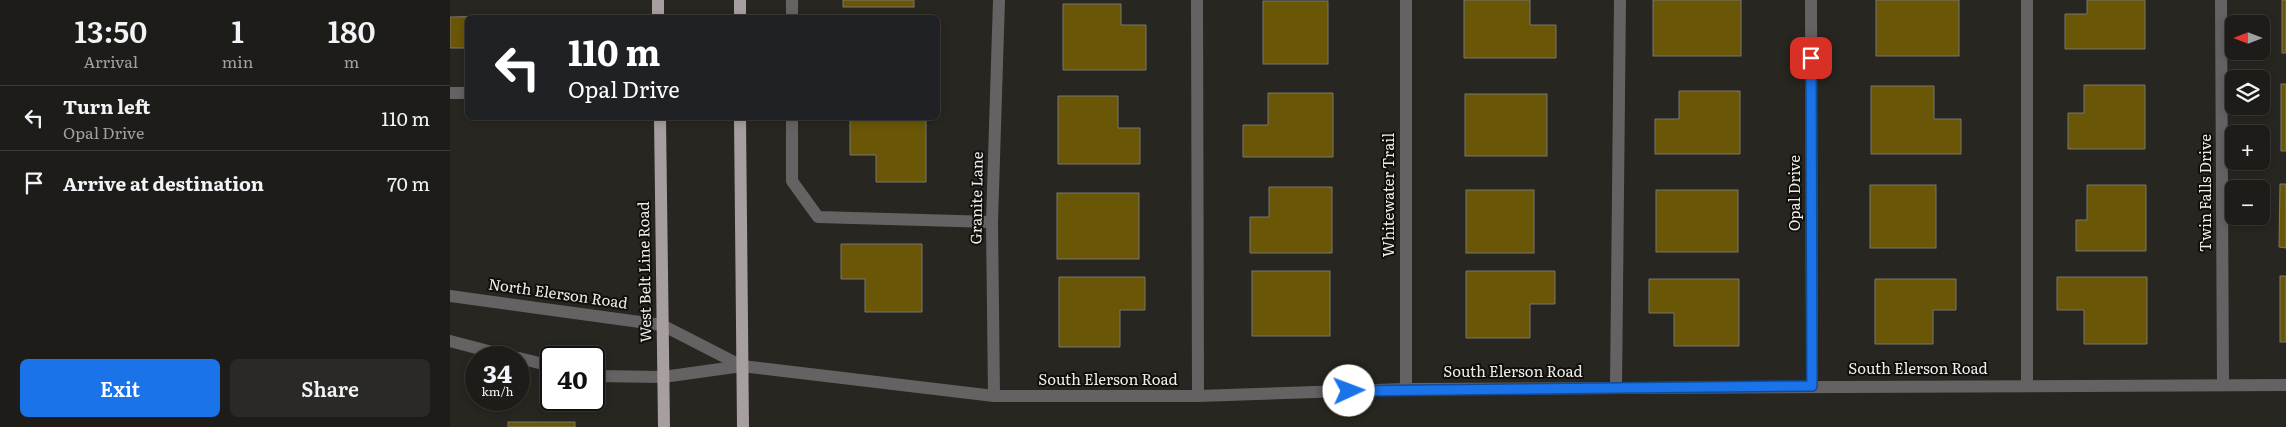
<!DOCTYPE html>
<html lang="en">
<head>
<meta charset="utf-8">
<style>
	:root { --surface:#1e1c18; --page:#2b2925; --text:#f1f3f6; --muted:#a1a1a2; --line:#3c3a37; --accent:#1a73e8 }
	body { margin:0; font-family:Literata,serif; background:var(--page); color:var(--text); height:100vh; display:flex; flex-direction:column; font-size:19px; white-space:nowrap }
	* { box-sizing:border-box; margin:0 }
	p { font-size:16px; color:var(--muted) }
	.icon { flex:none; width:28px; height:28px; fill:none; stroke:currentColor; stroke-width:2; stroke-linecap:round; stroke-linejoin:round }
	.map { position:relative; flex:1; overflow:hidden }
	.side { display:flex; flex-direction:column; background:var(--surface); width:450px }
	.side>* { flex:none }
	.top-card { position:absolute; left:15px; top:15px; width:475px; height:105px; border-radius:8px; box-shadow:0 2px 8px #0003,0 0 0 1px var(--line); background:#202124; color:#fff; overflow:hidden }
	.needle { width:32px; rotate:270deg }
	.fabs { position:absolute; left:1775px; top:15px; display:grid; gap:10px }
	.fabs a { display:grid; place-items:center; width:45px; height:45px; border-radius:8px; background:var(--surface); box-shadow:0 2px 8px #0003,0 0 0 1px var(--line); font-size:25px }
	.speed { position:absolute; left:15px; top:346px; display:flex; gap:10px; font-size:25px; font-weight:700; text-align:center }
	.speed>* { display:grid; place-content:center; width:65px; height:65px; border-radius:50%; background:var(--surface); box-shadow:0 2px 8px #0003,0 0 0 1px var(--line); line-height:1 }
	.speed small { font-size:12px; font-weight:400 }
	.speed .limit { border:2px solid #111; border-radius:8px; background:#fff; color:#111 }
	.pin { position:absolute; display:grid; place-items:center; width:42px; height:42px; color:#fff; margin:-21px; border-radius:10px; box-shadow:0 2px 8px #0006 }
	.me { position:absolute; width:55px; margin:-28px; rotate:88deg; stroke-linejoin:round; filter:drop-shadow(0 0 4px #0008) }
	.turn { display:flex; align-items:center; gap:18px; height:105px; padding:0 20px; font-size:22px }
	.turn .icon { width:65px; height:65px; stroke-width:2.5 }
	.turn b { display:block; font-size:35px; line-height:42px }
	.eta { display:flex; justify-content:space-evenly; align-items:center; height:85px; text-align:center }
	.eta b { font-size:30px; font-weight:600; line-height:35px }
	.button { display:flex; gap:10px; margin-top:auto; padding:10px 20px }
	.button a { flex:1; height:58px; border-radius:8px; background:var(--accent); color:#fff; font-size:20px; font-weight:600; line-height:58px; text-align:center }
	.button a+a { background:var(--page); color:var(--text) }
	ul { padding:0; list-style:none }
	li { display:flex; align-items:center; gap:15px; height:65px; padding:0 20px; border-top:1px solid var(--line) }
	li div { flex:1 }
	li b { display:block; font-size:19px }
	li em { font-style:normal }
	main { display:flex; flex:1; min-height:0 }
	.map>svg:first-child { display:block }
</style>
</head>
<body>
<main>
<section class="side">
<div class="eta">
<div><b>13:50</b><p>Arrival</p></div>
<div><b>1</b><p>min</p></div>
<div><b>180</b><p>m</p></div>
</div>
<ul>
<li><svg class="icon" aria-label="left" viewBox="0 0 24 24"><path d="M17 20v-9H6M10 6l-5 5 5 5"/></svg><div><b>Turn left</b><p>Opal Drive</p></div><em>110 m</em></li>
<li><svg class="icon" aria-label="arrive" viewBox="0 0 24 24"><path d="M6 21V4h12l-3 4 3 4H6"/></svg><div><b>Arrive at destination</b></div><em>70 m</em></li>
</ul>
<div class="button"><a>Exit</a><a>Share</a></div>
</section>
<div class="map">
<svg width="1836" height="427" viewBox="0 0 1836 427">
	<rect width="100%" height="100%" fill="#282620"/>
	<g fill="#695607" stroke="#78766f">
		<rect x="393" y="0" width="71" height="7"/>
		<polygon points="1014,0 1080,0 1080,25 1106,25 1106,58 1014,58"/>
		<rect x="1203" y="0" width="88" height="56"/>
		<rect x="1426" y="0" width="83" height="56"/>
		<polygon points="1637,0 1695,0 1695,49 1615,49 1615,14 1637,14"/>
		<rect x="1832" y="0" width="4" height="53"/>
		<rect x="813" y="1" width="65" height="63"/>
		<polygon points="613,4 671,4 671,25 696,25 696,70 613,70"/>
		<polygon points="94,15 94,18 18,18 18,48 0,48 0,17"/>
		<rect x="1831" y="84" width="5" height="67"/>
		<polygon points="1634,85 1695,85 1695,149 1618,149 1618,113 1634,113"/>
		<polygon points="1421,86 1484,86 1484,119 1511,119 1511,154 1421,154"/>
		<polygon points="1229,91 1290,91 1290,154 1205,154 1205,119 1229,119"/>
		<polygon points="818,93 883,93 883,157 793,157 793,125 818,125"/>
		<rect x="1015" y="94" width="82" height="62"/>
		<polygon points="608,96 668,96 668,128 690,128 690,164 608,164"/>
		<polygon points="400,118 476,118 476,182 426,182 426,155 400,155"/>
		<polygon points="1830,184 1836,184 1836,248 1829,247"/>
		<rect x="1420" y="185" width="66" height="63"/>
		<polygon points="1637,185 1696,185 1696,251 1626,251 1626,220 1637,220"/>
		<polygon points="819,187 882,187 882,253 800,253 800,217 819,217"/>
		<rect x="1016" y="190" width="68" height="63"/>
		<rect x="1206" y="190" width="82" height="62"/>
		<rect x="607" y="193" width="82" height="66"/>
		<polygon points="391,244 472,244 472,312 415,312 415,279 391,279"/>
		<rect x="802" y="271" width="78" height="65"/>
		<polygon points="1016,271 1105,271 1105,304 1080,304 1080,338 1016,338"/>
		<rect x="1830" y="276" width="6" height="66"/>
		<polygon points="609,277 695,277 695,310 670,310 670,347 609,347"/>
		<polygon points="1607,277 1697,277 1697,344 1634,344 1634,310 1607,310"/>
		<polygon points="1199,279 1289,279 1289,346 1224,346 1224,313 1199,313"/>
		<polygon points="1425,279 1506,279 1506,310 1483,310 1483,344 1425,344"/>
		<rect x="58" y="422" width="67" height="5"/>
	</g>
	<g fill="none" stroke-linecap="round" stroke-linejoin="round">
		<g stroke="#666263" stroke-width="12">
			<polyline points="747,0 748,396"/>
			<polyline points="1577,0 1577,385"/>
			<polyline points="342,18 342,0"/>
			<polyline points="0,93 18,93"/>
			<polyline points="342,118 342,181 368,217 542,222"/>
			<polyline points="1166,387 1170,0"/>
		</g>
		<g stroke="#666263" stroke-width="12">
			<polyline points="956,0 956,389"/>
			<polyline points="1361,0 1362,386"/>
			<polyline points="1771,0 1773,385"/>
			<polyline points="544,396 542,222 549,0"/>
		</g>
		<g stroke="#666263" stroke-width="12">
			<polyline points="0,296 212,325 292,366"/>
			<polyline points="0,341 65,358"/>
			<polyline points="69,358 101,366"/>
			<polyline points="144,376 213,377 292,366 544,396 748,396 956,389 1836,385"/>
		</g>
		<g stroke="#a79e9f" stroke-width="12">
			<polyline points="208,0 208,18"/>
			<polyline points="290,0 290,18"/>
			<polyline points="210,118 214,427"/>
			<polyline points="290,118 293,427"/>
		</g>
	</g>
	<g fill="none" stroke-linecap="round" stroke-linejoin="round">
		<g stroke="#114b97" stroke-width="12">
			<polyline id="route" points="899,391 1362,386 1361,58"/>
		</g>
		<use href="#route" stroke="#1a73e8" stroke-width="9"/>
	</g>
	<g text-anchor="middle" stroke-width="4" stroke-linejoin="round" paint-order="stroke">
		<g font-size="15" fill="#eeede9" stroke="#100f0c">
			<text transform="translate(1345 193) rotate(-90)" y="5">Opal Drive</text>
			<text transform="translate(1756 193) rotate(-90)" y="5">Twin Falls Drive</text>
			<text transform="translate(939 195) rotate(-90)" y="5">Whitewater Trail</text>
			<text transform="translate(527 198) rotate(-89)" y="5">Granite Lane</text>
			<text transform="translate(195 272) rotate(-91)" y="5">West Belt Line Road</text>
			<text transform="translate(108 294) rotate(8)" y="5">North Elerson Road</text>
			<text x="1468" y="374">South Elerson Road</text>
			<text x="1063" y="377">South Elerson Road</text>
			<text x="658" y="385">South Elerson Road</text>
		</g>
	</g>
</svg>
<div class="fabs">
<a><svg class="needle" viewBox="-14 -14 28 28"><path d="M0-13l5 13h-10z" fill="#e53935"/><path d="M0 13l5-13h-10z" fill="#a1a1a2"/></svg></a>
<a><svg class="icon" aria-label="layers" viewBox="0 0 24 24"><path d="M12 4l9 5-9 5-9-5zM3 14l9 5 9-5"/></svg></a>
<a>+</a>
<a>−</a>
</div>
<div class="speed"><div>34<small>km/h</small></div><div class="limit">40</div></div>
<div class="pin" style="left:1361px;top:58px;background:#d93025"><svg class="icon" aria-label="arrive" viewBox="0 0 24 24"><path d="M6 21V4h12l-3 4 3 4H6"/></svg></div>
<svg class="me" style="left:899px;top:391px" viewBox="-20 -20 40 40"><circle r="19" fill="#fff"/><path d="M0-13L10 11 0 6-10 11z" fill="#1a73e8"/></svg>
<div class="top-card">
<div class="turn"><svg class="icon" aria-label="left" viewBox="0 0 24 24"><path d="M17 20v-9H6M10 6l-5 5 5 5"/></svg><div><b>110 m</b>Opal Drive</div></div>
</div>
</div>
</main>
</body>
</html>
